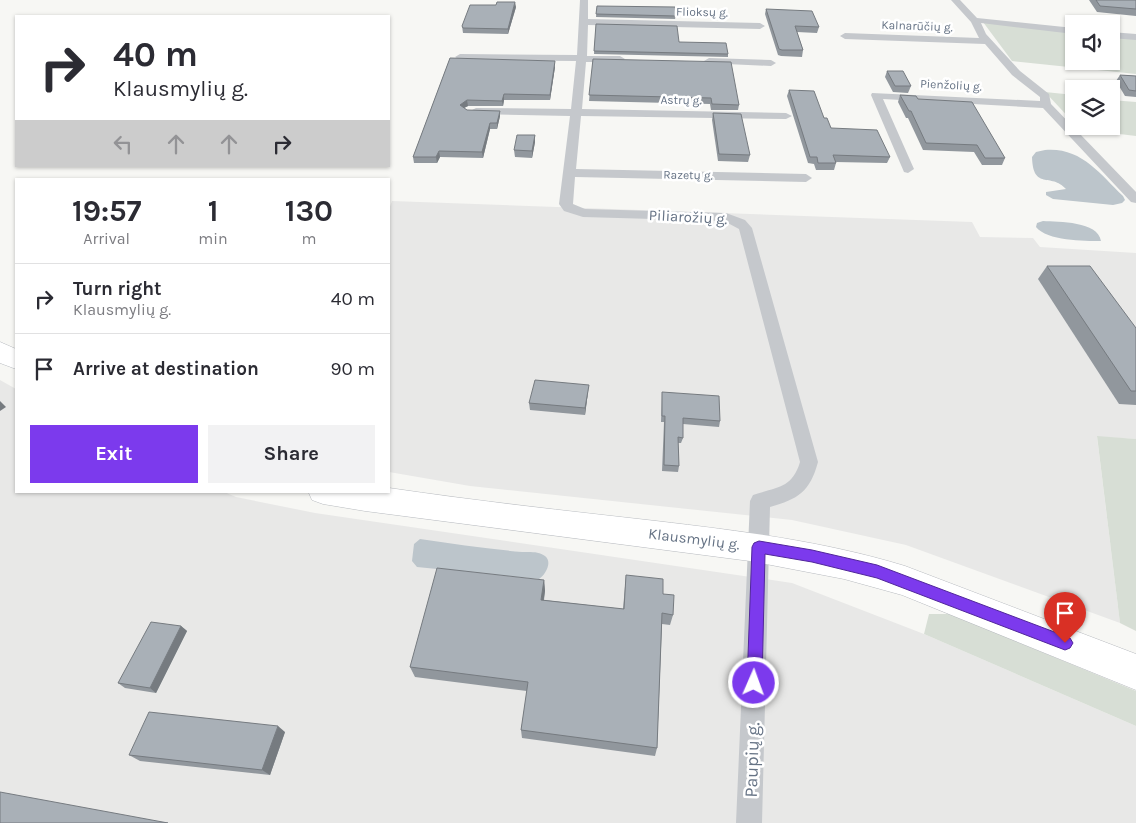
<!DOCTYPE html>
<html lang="en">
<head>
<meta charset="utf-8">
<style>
	:root { --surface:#fff; --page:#f2f2f3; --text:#2b2b33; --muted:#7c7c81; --line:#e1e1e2; --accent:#7c3aed }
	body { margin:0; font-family:Karla,sans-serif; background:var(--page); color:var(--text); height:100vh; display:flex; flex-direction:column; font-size:19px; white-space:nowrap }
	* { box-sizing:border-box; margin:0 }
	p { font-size:16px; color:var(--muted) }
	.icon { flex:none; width:28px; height:28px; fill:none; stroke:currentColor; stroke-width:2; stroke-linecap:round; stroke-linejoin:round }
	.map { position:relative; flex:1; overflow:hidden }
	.drawer { position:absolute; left:15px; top:178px; width:375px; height:315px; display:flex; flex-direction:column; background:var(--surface); border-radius:0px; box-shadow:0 1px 4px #0004 }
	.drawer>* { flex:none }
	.hud { position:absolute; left:15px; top:15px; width:375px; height:152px; border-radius:0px; box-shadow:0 1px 4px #0004; background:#fff; color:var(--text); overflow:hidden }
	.controls { position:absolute; left:1065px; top:15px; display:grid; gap:10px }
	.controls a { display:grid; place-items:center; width:55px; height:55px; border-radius:0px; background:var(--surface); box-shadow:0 1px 4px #0004; font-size:25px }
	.pin { position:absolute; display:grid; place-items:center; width:42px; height:42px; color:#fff; margin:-51px -21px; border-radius:50% 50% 50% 0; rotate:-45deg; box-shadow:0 0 5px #0007 }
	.pin .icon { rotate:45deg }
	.me { position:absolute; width:55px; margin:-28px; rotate:2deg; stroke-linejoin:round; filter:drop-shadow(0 0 4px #0008) }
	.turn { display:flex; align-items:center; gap:18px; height:105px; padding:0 15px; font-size:22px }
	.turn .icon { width:65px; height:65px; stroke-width:2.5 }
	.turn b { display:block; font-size:35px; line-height:42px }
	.lanes { display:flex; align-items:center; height:48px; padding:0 15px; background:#0003; justify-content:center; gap:25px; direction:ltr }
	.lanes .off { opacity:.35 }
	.eta { display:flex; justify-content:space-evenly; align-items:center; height:85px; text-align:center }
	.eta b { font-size:30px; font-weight:700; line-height:35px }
	.primary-button { display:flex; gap:10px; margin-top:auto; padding:10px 15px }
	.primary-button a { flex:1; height:58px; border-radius:0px; background:var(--accent); color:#fff; font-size:20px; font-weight:700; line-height:58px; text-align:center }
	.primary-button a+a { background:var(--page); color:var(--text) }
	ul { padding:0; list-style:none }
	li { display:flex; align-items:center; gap:15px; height:70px; padding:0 15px; border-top:1px solid var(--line) }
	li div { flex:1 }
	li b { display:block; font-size:19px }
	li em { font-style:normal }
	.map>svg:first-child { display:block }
</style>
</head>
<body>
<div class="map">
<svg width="1136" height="823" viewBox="0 0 1136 823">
	<rect width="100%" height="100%" fill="#f7f7f4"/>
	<g fill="#e8e8e7">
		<polygon points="392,201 972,222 980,237 1033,238 1040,247 1136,253 1136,439 1097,437 1120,623 906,545 792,520 470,486 389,472 389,209"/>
		<polygon points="0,380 16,389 16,491 222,491 236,497 315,513 792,583 924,634 1136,726 1136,823 0,823"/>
	</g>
	<g fill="#d7ded5">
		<polygon points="983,22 1074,32 1074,61 1111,61 1111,36 1136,38 1136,74 1012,61"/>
		<polygon points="1045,92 1074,95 1074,123"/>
		<polygon points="1111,100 1136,102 1136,136 1079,129 1077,126 1111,126"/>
		<polygon points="1097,436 1136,439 1136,631 1120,623"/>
		<polygon points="929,614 950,614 1136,691 1136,726 924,634"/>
	</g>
	<g fill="#bcc5cb">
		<path d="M1045 150C1081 147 1099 173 1123 196L1125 200 1122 203 1113 205 1053 199 1046 195V192L1066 189C1051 172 1033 191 1032 157L1036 152Z"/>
		<path d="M1043 221C1059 222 1098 221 1101 241 1084 241 1047 241 1036 227L1037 223Z"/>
		<path d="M420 539C454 544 488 549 522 552 529 552 539 551 545 556 553 562 545 575 539 579L417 567 412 561 414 544Z"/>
	</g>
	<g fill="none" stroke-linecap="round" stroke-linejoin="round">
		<g stroke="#b8bbc0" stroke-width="1">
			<g id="primary">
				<polygon points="0,342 16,349 16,369 0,363"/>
				<path d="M389 488C477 501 567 511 656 521 740 531 823 541 905 566L1136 654V690L902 595 844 579 750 561 365 511 323 504 312 500 308 491H389Z"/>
			</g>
		</g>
		<g fill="#c5c8cc" fill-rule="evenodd">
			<path d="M580 0H588V19L760 23 765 26 760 29 588 25 587 56H620L625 59 620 62H586L582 109 786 113 792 116 786 119 581 116 576 169 806 174 812 178 806 182 575 177 573 204 585 209 726 213 745 220 752 228 818 462C810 492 798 499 770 507L762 823H736L750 501 753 495C776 487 792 489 800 462L739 229 724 221 583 217 564 211 559 204 570 116 476 114 470 111 476 108 571 109 576 61 460 60 455 57 460 54 577 55Z"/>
			<polygon points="951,0 960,0 977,18 1074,28 1074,34 981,23 986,34 1020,71 1049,94 1051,104 1136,192 1136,203 1131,202 1043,108 883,99 914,169 908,173 904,172 871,95 872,93 1040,101 1040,97 1012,75 985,44 845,39 840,36 845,33 979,38 971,22"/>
			<polygon points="1111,32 1136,34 1136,40 1111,38"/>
			<polygon points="709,58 771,60 776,63 771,66 705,63 704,61"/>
		</g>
		<use href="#primary" fill="#fff" fill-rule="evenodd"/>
	</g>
	<g fill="#91979d">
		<polygon points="1089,0 1136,0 1136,16 1097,12"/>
		<polygon points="597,6 676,16 675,19 596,17"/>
		<polygon points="516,7 508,34 463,33 462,26"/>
		<polygon points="766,9 819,27 817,33 797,32 803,50 802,57 781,56 778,55 765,14"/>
		<polygon points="596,24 679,42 728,54 728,57 594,54"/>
		<polygon points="450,58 555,67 550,100 504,100 503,106 468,106 464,108 467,110 500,116 497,129 490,129 483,158 440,157 437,163 414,163 413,157"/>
		<polygon points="593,59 739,105 738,110 711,110 710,104 589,101"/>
		<polygon points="887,71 911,86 908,93 893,92 885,77"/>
		<polygon points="1120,75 1136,76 1136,97 1125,96 1116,81"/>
		<polygon points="789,90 824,118 831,128 890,157 887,163 835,162 836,163 834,170 816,170 814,164 808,163 787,96"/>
		<polygon points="900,95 918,99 1005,158 1002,165 982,165 974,152 923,150 908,118 906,118 898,102"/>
		<polygon points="713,113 750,155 748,162 718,161 712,120"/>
		<polygon points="535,135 535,142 532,158 515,157 514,150"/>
		<polygon points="1047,266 1136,328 1136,405 1119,404 1038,279"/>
		<polygon points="588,392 585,415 530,410 529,403"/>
		<polygon points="662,392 720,421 719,427 683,424 683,438 681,443 678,443 679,466 678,472 662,471 664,422 661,422"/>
		<polygon points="626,575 663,594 673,615 670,625 662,624 657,748 655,756 522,738 521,730 527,691 415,677 410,667 544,580 545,591 544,600 623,609"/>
		<polygon points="181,626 187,631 156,693 125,688 118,683"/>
		<polygon points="285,732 270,775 140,761 129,755"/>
	</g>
	<g fill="#767b80">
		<polygon points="515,2 516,7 508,34 508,29"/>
		<polygon points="555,61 555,67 550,100 550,95"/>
		<polygon points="504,94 504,100 503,106 502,101"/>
		<polygon points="467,100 468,106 460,110 460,105"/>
		<polygon points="500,111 500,116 497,129 497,123"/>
		<polygon points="490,123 490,129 483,158 482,152"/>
		<polygon points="535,135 535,142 532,158 532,151"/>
		<polygon points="439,151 440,157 437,163 436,157"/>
		<polygon points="589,385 588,392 585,415 585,408"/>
		<polygon points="0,401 6,407 0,411"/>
		<polygon points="544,580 545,591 542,610 541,600"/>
		<polygon points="181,626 187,631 156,693 150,688"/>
		<polygon points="278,726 285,732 270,775 262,770"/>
	</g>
	<g fill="#a9b0b7" stroke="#767b80">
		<polygon points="1096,0 1136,0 1136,9 1100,6"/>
		<polygon points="497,2 515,2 508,29 463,28 462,26 470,5 496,5"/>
		<polygon points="597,6 675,7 676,16 596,14"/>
		<polygon points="766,9 812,11 819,27 795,26 803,50 782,50 779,49"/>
		<polygon points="596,24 677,26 679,42 726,43 728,54 594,51"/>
		<polygon points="450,58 555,61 550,95 504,94 502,101 467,100 460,105 467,110 500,111 497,123 490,123 482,152 439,151 436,157 413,157"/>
		<polygon points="593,59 731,62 739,105 712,104 711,98 589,95"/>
		<polygon points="887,71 903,71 911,86 895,86"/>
		<polygon points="1120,75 1136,76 1136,91 1129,90"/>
		<polygon points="789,90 814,91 824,118 827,118 831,128 877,130 890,157 833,155 836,163 818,163 817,157 810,157"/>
		<polygon points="900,95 916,96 918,99 972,102 1005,158 985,158 977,145 926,143 911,111 909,111"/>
		<polygon points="713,113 741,114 750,155 719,154"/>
		<polygon points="517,135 535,135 532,151 514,150"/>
		<polygon points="1047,266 1090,266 1136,328 1136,391 1131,391"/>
		<polygon points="535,380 589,385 585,408 529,403"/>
		<polygon points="662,392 719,396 720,421 683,418 683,438 678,437 679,466 664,465 665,416 662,416"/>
		<polygon points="437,568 544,580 541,600 624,609 626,575 663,579 663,594 674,595 673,615 662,613 657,748 521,730 528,682 410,667"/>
		<polygon points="151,622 181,626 150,688 118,683"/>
		<polygon points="149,712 278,726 262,770 129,755"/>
		<polygon points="0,792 168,823 0,823"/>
	</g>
	<polygon fill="#7c3aed" stroke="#51269a" points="759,541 812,550 877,565 1065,636 1070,638 1073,643 1070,648 1065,650 877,578 812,562 765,554 762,683 760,688 754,691 749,688 747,683 752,547 754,543"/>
	<g text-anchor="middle" stroke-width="5" stroke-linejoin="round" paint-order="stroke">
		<g font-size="12" fill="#667385" stroke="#fff">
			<text transform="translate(702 12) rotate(1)" y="4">Flioksų g.</text>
			<text transform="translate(917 26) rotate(2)" y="4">Kalnarūčių g.</text>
			<text transform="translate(951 85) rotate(3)" y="4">Pienžolių g.</text>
			<text transform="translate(681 100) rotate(1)" y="4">Astrų g.</text>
			<text transform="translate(688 175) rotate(1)" y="4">Razetų g.</text>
		</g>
		<g font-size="15" fill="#667385" stroke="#fff">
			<text transform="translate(688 217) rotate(3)" y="5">Piliarožių g.</text>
			<text transform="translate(694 539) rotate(7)" y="5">Klausmylių g.</text>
		</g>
		<g font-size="18" fill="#667385" stroke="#fff">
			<text transform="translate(752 760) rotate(-88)" y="6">Paupių g.</text>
		</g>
	</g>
</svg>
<div class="controls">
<a><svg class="icon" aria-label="sound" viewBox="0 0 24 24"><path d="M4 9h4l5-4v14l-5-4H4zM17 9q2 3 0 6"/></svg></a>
<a><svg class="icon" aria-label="layers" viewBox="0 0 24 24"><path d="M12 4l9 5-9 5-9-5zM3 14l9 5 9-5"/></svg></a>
</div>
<div class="pin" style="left:1065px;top:643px;background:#d93025"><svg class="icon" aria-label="arrive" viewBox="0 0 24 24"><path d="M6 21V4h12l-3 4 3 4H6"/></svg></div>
<svg class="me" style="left:754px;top:683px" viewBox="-20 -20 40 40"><circle r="17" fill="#7c3aed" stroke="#fff" stroke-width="3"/><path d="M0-11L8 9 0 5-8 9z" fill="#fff"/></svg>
<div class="hud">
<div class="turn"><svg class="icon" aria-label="right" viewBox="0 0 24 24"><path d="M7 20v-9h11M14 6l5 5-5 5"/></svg><div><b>40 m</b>Klausmylių g.</div></div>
<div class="lanes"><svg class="icon off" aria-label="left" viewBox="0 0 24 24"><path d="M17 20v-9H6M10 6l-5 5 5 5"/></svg><svg class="icon off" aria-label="ahead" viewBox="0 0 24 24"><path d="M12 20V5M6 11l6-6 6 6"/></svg><svg class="icon off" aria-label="ahead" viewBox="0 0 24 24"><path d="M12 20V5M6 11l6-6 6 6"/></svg><svg class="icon" aria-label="right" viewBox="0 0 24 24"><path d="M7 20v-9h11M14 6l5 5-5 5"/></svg></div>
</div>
<section class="drawer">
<div class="eta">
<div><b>19:57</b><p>Arrival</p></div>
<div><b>1</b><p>min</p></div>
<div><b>130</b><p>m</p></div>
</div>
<ul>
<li><svg class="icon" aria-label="right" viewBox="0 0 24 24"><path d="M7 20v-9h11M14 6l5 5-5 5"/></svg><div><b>Turn right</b><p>Klausmylių g.</p></div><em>40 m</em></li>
<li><svg class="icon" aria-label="arrive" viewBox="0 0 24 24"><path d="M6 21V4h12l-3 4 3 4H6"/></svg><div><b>Arrive at destination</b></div><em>90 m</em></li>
</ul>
<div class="primary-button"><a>Exit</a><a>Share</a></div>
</section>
</div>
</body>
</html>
